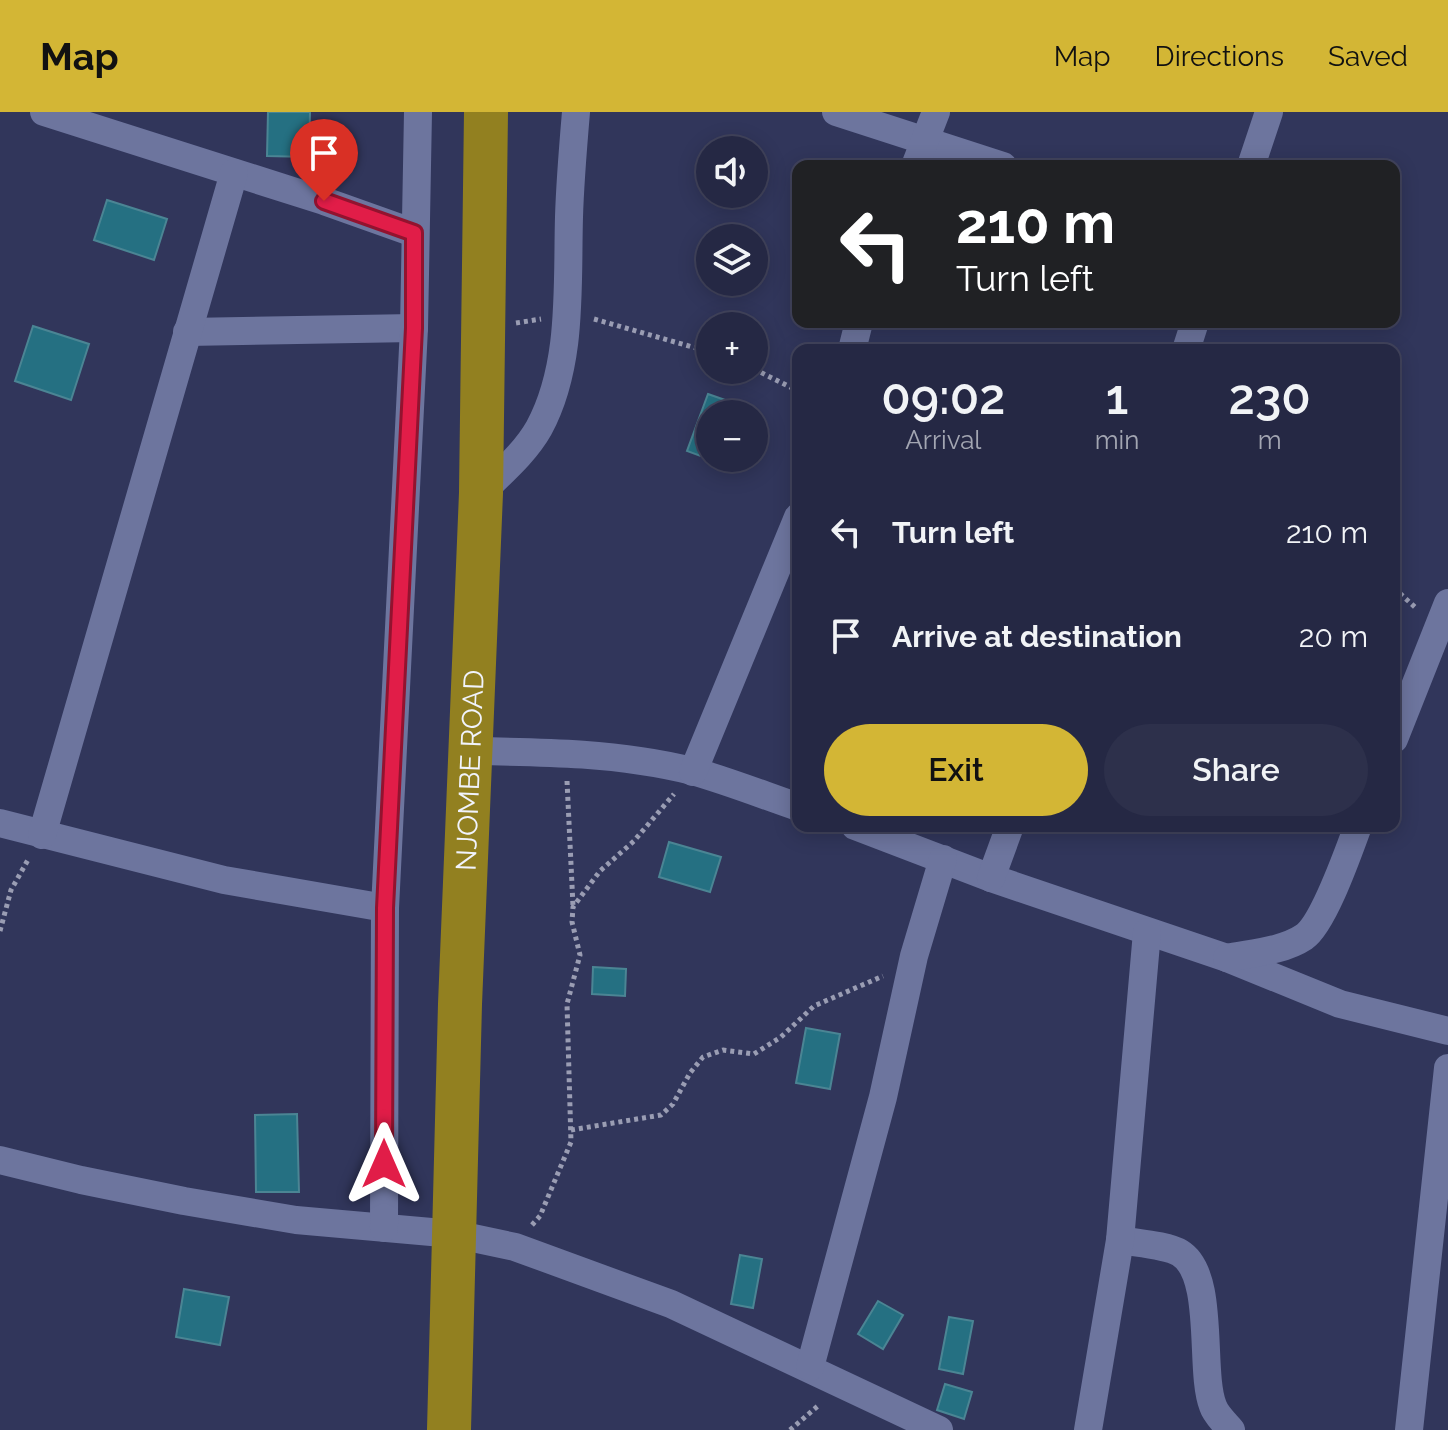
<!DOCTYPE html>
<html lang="en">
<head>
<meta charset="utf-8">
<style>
	:root { --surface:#252844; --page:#2d304b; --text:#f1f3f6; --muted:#a3a6b2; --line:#42445d; --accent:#d3b635 }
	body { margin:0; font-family:Raleway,sans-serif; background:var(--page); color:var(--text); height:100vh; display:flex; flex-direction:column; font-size:30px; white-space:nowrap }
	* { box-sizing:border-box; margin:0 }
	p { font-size:26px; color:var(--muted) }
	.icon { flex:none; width:44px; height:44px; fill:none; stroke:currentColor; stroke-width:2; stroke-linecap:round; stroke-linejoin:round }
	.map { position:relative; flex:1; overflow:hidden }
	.drawer { position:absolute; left:792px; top:232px; width:608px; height:488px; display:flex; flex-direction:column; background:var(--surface); border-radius:16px; box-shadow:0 4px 20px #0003,0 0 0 2px var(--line) }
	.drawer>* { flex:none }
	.banner { position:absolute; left:792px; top:48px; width:608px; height:168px; border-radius:16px; box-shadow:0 4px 20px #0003,0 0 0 2px var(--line); background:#202124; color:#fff; overflow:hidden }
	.tools { position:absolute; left:696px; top:24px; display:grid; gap:16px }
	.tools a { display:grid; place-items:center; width:72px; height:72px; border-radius:50%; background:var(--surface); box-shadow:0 4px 20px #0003,0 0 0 2px var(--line); font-size:40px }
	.pin { position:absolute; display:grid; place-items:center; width:68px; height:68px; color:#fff; margin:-82px -34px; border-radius:50% 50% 50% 0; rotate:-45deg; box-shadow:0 0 8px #0007 }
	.pin .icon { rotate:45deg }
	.me { position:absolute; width:88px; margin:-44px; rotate:0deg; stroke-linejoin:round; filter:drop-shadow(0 0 6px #0008) }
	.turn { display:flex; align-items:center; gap:28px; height:168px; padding:0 32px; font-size:36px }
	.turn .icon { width:104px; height:104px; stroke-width:2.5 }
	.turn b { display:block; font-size:56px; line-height:68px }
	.eta { display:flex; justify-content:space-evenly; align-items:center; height:136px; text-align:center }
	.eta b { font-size:48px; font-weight:600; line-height:56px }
	.button { display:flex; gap:16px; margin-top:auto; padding:16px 32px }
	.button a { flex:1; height:92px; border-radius:48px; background:var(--accent); color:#111; font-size:32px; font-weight:600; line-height:92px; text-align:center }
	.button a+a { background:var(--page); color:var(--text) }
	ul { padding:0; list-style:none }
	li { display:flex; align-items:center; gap:24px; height:104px; padding:0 32px }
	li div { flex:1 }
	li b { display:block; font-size:30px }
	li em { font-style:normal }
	header { display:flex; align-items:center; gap:48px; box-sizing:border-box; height:112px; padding:0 40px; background:var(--accent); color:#111 }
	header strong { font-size:38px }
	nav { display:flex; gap:44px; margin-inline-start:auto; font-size:28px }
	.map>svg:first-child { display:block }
</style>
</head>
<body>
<header>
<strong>Map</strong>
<nav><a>Map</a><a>Directions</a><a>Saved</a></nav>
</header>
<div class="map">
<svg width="1448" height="1318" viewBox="0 0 1448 1318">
	<rect width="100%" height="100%" fill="#31365b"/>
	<g fill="#257082" stroke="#4b8594" stroke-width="2">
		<polygon points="268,0 310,0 309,45 267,44"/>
		<polygon points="107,88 167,107 154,148 94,128"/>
		<polygon points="33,214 89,232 71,288 15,269"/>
		<polygon points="708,282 745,295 743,302 710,302 710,346 727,346 725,353 687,339"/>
		<polygon points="669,730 721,745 710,780 659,765"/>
		<polygon points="593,855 626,857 625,884 592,882"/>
		<polygon points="806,916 840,922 830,977 796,971"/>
		<polygon points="297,1002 299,1080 256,1080 255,1003"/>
		<polygon points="740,1143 762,1147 753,1196 731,1192"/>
		<polygon points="184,1177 229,1185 220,1233 176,1225"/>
		<polygon points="878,1189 903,1203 883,1237 858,1222"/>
		<polygon points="949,1205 973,1209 963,1262 939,1257"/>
		<polygon points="945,1272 972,1280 964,1307 937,1298"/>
	</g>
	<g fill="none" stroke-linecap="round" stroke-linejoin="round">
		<g stroke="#9a9db3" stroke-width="5" stroke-dasharray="4 4" stroke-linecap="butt">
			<polyline points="594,207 710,240"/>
			<polyline points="516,211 541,207"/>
			<polyline points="754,257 798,279"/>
			<polyline points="1394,476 1417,497"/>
			<polyline points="567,669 573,794"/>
			<polyline points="0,819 11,778 29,746"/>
			<polyline points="571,1018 661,1003 673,992 690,961 703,945 723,938 754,942 781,925 814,894 883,864"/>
			<polyline points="532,1113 540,1104 571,1030 567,892 580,843 572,810 573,795 600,759 634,729 674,682"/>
			<polyline points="790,1318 819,1293"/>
		</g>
		<g stroke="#6d759e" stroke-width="28">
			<polyline points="44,0 324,89 414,121"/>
			<polyline points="836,0 1003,54"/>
			<polyline points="915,54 936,0"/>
			<polyline points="1251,54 1269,0"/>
			<polyline points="187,220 414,216"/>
			<polyline points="852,238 859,210"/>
			<polyline points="1186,238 1195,210"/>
			<path d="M481 381C501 361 525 341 539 316 573 253 567 175 569 105 570 70 573 35 576 0"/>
			<polyline points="1394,627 1448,491"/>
			<path d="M472 639C546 640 620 641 692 659 728 669 763 683 798 695"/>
			<polyline points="693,660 798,405"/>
			<polyline points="0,711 224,768 385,796"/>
			<polyline points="855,714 991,766 1227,846 1340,892 1448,919"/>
			<polyline points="42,723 234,61"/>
			<polyline points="991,766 1010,714"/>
			<path d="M1227 846C1252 841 1283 839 1304 825 1324 811 1349 738 1358 714"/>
			<polyline points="0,1048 81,1068 184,1089 296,1108 454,1122 515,1135 671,1192 939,1318"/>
			<polyline points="384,1116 385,796 414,216 418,0"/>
			<path d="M1120 1128C1136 1131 1167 1133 1180 1141 1216 1163 1199 1259 1213 1294 1216 1303 1225 1311 1231 1318"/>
			<polyline points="810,1255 883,985 914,844 943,747"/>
			<polyline points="1088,1318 1120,1128 1147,820"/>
			<polyline points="1409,1318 1448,956"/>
		</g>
		<path stroke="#928020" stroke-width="44" id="s1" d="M449 1318 460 892 481 381 486 0"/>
	</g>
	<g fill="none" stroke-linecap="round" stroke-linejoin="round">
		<g stroke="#92132f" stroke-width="20">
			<polyline id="route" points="324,89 414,121 414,216 385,796 384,1052"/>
		</g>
		<use href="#route" stroke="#e11d48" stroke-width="14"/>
	</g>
	<g text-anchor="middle" stroke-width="7" stroke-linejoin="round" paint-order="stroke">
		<g font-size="28" fill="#f1f3fc" stroke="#272c50">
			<text dy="10" stroke="none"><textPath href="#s1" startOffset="660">NJOMBE ROAD</textPath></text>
		</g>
	</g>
</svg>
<div class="tools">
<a><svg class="icon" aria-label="sound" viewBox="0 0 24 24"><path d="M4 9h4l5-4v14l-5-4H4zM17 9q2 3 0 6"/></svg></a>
<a><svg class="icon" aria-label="layers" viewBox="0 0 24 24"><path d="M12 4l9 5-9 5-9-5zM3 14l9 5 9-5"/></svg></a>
<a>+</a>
<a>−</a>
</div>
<div class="pin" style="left:324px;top:89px;background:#d93025"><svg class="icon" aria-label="arrive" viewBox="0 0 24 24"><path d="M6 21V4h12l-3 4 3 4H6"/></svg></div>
<svg class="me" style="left:384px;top:1052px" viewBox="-20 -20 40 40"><path d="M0-17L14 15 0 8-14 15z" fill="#e11d48" stroke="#fff" stroke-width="4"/></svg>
<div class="banner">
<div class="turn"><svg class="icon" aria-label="left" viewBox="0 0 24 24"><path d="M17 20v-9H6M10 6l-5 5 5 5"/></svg><div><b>210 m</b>Turn left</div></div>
</div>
<section class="drawer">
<div class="eta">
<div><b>09:02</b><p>Arrival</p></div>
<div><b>1</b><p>min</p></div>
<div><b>230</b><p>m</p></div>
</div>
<ul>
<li><svg class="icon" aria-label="left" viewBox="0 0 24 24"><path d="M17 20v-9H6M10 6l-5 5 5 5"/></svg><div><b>Turn left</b></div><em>210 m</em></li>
<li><svg class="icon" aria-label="arrive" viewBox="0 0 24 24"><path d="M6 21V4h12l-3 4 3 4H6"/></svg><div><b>Arrive at destination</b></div><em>20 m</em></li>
</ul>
<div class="button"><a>Exit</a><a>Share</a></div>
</section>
</div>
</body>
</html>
